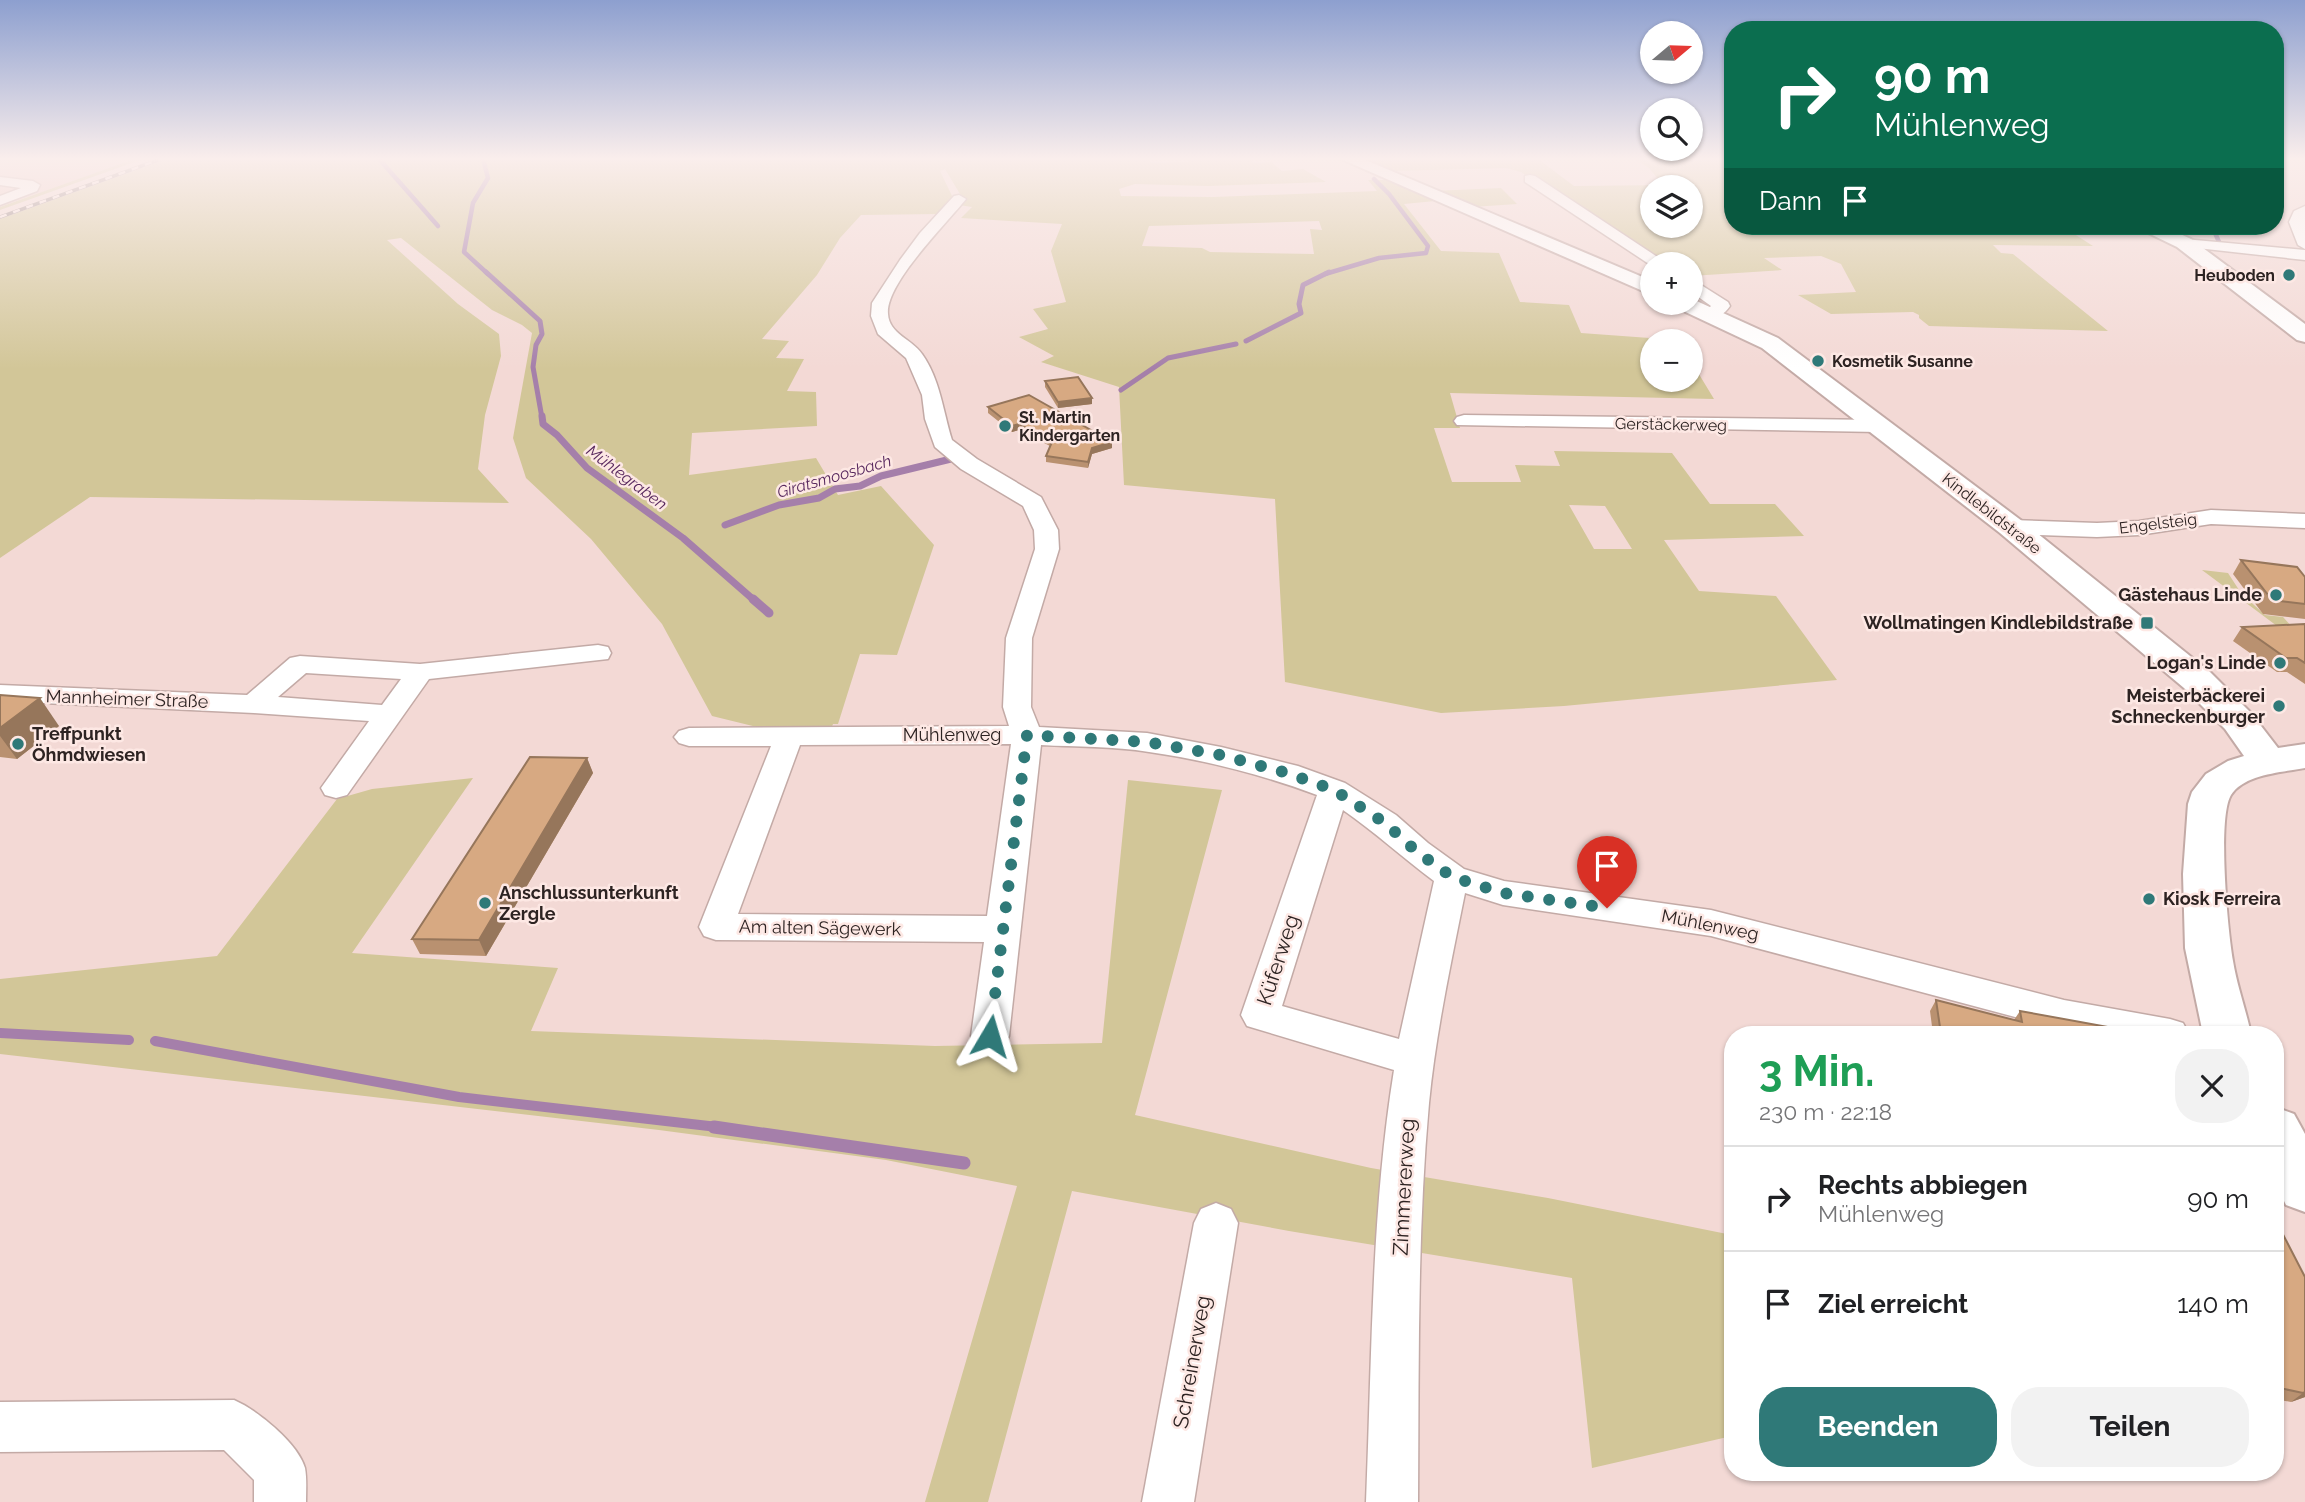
<!DOCTYPE html>
<html lang="de">
<head>
<meta charset="utf-8">
<style>
	:root { --surface:#fff; --page:#f2f2f2; --text:#202124; --muted:#757577; --line:#e0e0e0; --accent:#2f7978 }
	body { margin:0; font-family:Raleway,sans-serif; background:var(--page); color:var(--text); height:100vh; display:flex; flex-direction:column; font-size:26px; white-space:nowrap }
	* { box-sizing:border-box; margin:0 }
	p { font-size:23px; color:var(--muted) }
	.icon { flex:none; width:38px; height:38px; fill:none; stroke:currentColor; stroke-width:2; stroke-linecap:round; stroke-linejoin:round }
	.map { position:relative; flex:1; overflow:hidden }
	.sheet { position:absolute; left:1724px; top:1026px; width:560px; height:455px; display:flex; flex-direction:column; background:var(--surface); border-radius:28px; box-shadow:0 2px 5px #0004 }
	.sheet>* { flex:none }
	.banner { position:absolute; left:1724px; top:21px; width:560px; height:214px; border-radius:28px; box-shadow:0 2px 5px #0004; background:#0b6e4f; color:#fff; overflow:hidden }
	.needle { width:46px; rotate:71deg }
	.buttons { position:absolute; left:1640px; top:21px; display:grid; gap:14px }
	.buttons a { display:grid; place-items:center; width:63px; height:63px; border-radius:50%; background:var(--surface); box-shadow:0 2px 5px #0004; font-size:35px }
	.pin { position:absolute; display:grid; place-items:center; width:60px; height:60px; color:#fff; margin:-72px -30px; border-radius:50% 50% 50% 0; rotate:-45deg; box-shadow:0 0 7px #0007 }
	.pin .icon { rotate:45deg }
	.me { position:absolute; width:77px; margin:-38px; rotate:7deg; stroke-linejoin:round; filter:drop-shadow(0 0 5px #0008) }
	.turn { display:flex; align-items:center; gap:24px; height:147px; padding:0 35px; font-size:32px }
	.turn .icon { width:91px; height:91px; stroke-width:2.5 }
	.turn b { display:block; font-size:49px; line-height:60px }
	.then { display:flex; align-items:center; height:66px; padding:0 35px; background:#0003; gap:14px; font-size:26px }
	.round { display:grid; place-items:center; flex:none; width:74px; height:74px; border-radius:28px; background:var(--page) }
	.overview { display:flex; align-items:center; justify-content:space-between; height:119px; padding:0 35px }
	h1 { font-size:42px; font-weight:700; line-height:52px; color:#1e9e55 }
	.primary-button { display:flex; gap:14px; margin-top:auto; padding:14px 35px }
	.primary-button a { flex:1; height:80px; border-radius:28px; background:var(--accent); color:#fff; font-size:28px; font-weight:700; line-height:80px; text-align:center }
	.primary-button a+a { background:var(--page); color:var(--text) }
	ul { padding:0; list-style:none }
	li { display:flex; align-items:center; gap:21px; height:105px; padding:0 35px; border-top:2px solid var(--line) }
	li div { flex:1 }
	li b { display:block; font-size:26px }
	li em { font-style:normal }
	.map>svg:first-child { display:block }
</style>
</head>
<body>
<div class="map">
<svg width="2305" height="1502" viewBox="0 0 2305 1502">
	<rect width="100%" height="100%" fill="#f3d9d5"/>
	<polygon fill="#eecbc6" points="0,159 134,159 0,207"/>
	<g fill="#d2c698" fill-rule="evenodd">
		<polygon points="134,159 143,159 0,210 0,207"/>
		<path d="M167 159H1149L1151 163 1188 162V159H1249L1254 163 1271 162 1282 171 1303 169 1326 182 1208 186 1135 184 1119 189 1121 196 1213 197 1377 191 1368 180H1386L1435 201 1404 204 1441 251 1499 253 1520 302 1569 305 1581 333 1677 340 1652 341V380H1690L1691 361 1714 399 1450 393 1460 428H1434L1452 482H1521L1515 465 1560 466 1554 451 1672 453 1710 504H1775L1804 536 1664 540 1699 591 1776 596 1837 680 1564 706 1441 713 1285 682 1275 499 1124 485 1119 387 1041 362 1054 356 1019 337 1048 329 1033 309 1066 302 1051 251 1062 224 961 218 972 207 959 205 963 199 945 169 940 171 954 200 938 214 861 215 840 238 817 275 762 339 789 341 776 358 804 359 787 391 816 392 817 426 692 433 689 475 816 458 838 495 881 486 934 545 897 655 860 654 838 724H833L831 729 773 731 712 716 662 624 591 539 526 478 513 438 532 333 522 325 492 310 401 238 387 240 458 304 499 334 501 356 485 415 478 469 509 503 90 497 0 558V219ZM1319 221 1322 230 1310 229 1314 254 1210 252 1202 248 1142 246 1149 226ZM1569 505 1605 506 1632 549H1594Z"/>
		<path d="M1359 159H1538L1574 186 1663 185 1649 168 1636 159H1732V226H1977L1981 228 2068 230 2093 246 1993 245 2001 253 2013 254 2108 331 1929 326 1919 318V315L1913 312 1831 314 1798 295 1856 292 1841 264 1821 256 1764 258 1782 270 1691 276 1690 264H1665L1521 172 1506 168 1391 171ZM1652 187H1690V226H1652Z"/>
		<polygon points="1501,188 1517,204 1472,207 1433,191"/>
		<polygon points="2202,570 2228,573 2241,593 2265,615 2283,617 2302,638 2293,638"/>
		<polygon points="473,778 352,953 558,968 531,1031 935,1046 1102,1043 1128,780 1222,790 1135,1115 1371,1168 1548,1198 1732,1235 1732,1436 1592,1468 1572,1278 1289,1231 1072,1191 988,1502 925,1502 1017,1186 886,1160 659,1130 0,1054 0,979 217,956 337,799 372,789"/>
	</g>
	<g fill="none" stroke-linecap="round" stroke-linejoin="round">
		<g stroke="#a57faa" stroke-width="4.5">
			<polyline points="379,159 438,226"/>
			<polyline points="483,159 488,178 473,203 464,252 488,274"/>
			<polyline points="2212,226 2219,242"/>
			<polyline points="1325,274 1379,258 1426,253 1428,246 1389,194 1374,179"/>
		</g>
		<g stroke="#a57faa" stroke-width="5">
			<polyline points="486,272 540,321 542,334 536,345 533,367 542,418"/>
			<polyline points="1246,341 1301,313 1299,304 1303,285 1329,272"/>
			<polyline points="1121,390 1168,358 1236,344"/>
		</g>
		<g stroke="#a57faa" stroke-width="7">
			<polyline points="542,416 543,424 557,435 587,468 683,538 755,601"/>
			<polyline points="725,525 779,505 819,498 835,489 860,486 881,476 951,459"/>
		</g>
		<polyline stroke="#a57faa" stroke-width="9" points="753,599 769,613"/>
		<g stroke="#a57faa" stroke-width="10">
			<polyline points="0,1033 129,1040"/>
			<polyline points="155,1041 459,1097 726,1128"/>
		</g>
		<polyline stroke="#a57faa" stroke-width="13" points="714,1127 964,1163"/>
		<g stroke="#c3aaa6" stroke-width="3">
			<g id="minor">
				<polygon points="1530,175 1535,176 1668,264 1652,266 1525,182 1525,176"/>
				<polygon points="0,177 33,181 40,185 37,191 0,205 0,196 21,188 0,185"/>
				<path d="M959 195 966 199C947 223 885 284 888 314 889 334 912 339 922 354 940 379 943 411 952 440L977 459 1041 497 1058 530 1059 549 1032 638 1031 707 1039 727 1147 733 1221 747 1298 766 1345 783 1396 815 1428 843 1464 869 1504 881 1711 910 2064 1000 2170 1019 2183 1023 2189 1034H2088L2064 1030 1711 936 1503 905 1465 893C1451 963 1436 1032 1429 1103 1417 1236 1419 1369 1418 1502H1366C1372 1358 1371 1212 1394 1070L1247 1026 1241 1015 1317 795C1263 775 1206 760 1149 752 1114 746 1076 747 1041 745L1009 1036 1003 1047 990 1051 977 1047 971 1036 984 942 716 940 704 936 699 927 771 746H689L679 743 674 737 679 731 689 728 1009 726 1003 707 1006 638 1035 549 1034 530 1023 506 961 469 935 447 925 419 922 395 906 358 878 334 871 316 872 303 900 260 920 233 954 196ZM1011 744 987 916 738 914 800 745ZM1343 810C1375 832 1403 858 1434 881L1399 1039 1282 1006Z"/>
				<polygon points="2305,206 2305,249 2298,245 2289,222 2294,211"/>
				<polygon points="2184,239 2305,250 2305,260 2179,246 2177,243"/>
				<path d="M1690 278 1728 302 1730 306C1724 315 1715 320 1705 318L1703 314 1711 306 1690 291Z"/>
				<polygon points="1464,415 1879,420 1886,422 1889,426 1886,430 1879,432 1457,425 1454,421 1457,417"/>
				<polygon points="2211,510 2305,514 2305,528 2211,524 2139,535 2097,537 2011,534 2003,532 1999,527 2003,522 2011,520 2097,523 2139,521"/>
				<path d="M598 645 608 647 611 653 608 659 429 679 347 795 336 798 325 795 321 788 369 721 254 713 0 701V685L247 695 290 658 300 656 420 664ZM306 673 401 679 382 705 278 697Z"/>
				<polygon points="1216,1203 1231,1209 1238,1223 1194,1502 1142,1502 1194,1223 1201,1209"/>
				<path d="M234 1400C257 1410 298 1443 305 1468 307 1479 306 1491 306 1502H254V1480L224 1450 0 1452V1402Z"/>
			</g>
		</g>
		<g stroke="#c3aaa6" stroke-width="4">
			<g id="secondary">
				<polygon points="1341,159 1363,159 1652,281 1652,295"/>
				<polygon points="2140,226 2163,226 2191,239 2305,324 2305,342 2297,340 2177,247 2142,230"/>
				<path d="M1690 298 1778 338 2022 521 2210 672 2251 713 2278 748 2305 744V768C2283 772 2244 774 2231 795 2217 818 2228 932 2233 961 2237 986 2246 1010 2251 1034H2203L2185 948 2183 874 2188 804 2192 792 2206 774 2228 761 2244 756 2225 729 2184 688 2000 533 1762 348 1677 308 1674 303H1690Z"/>
				<polygon points="2275,1107 2294,1114 2305,1134 2305,1212 2286,1205 2275,1183"/>
			</g>
		</g>
		<use href="#minor" fill="#fff" fill-rule="evenodd"/>
		<use href="#secondary" fill="#fff" fill-rule="evenodd"/>
		<g stroke="#897775" stroke-width="3.5">
			<polyline id="rail" points="0,217 161,159"/>
		</g>
		<use href="#rail" stroke="#fde8e4" stroke-width="2.5" stroke-dasharray="7" stroke-linecap="butt"/>
	</g>
	<g fill="#b99170">
		<polygon points="1045,381 1092,398 1092,404 1058,408 1045,387"/>
		<polygon points="988,407 1112,442 1112,448 1092,454 1088,468 1046,462 1046,456 1050,446 1019,430 1012,432 988,413"/>
		<polygon points="2241,560 2305,577 2305,619 2263,614 2233,574"/>
		<polygon points="2305,624 2305,684 2287,672 2277,672 2233,641 2242,627"/>
		<polygon points="0,695 59,726 17,759 0,757"/>
		<polygon points="587,758 593,773 486,956 420,954 412,939"/>
		<polygon points="1936,1000 2014,1020 2020,1011 2146,1034 1933,1034 1930,1011"/>
		<polygon points="2275,1180 2282,1193 2275,1200"/>
		<polygon points="2275,1219 2305,1277 2305,1397 2291,1402 2275,1399"/>
	</g>
	<g fill="#96765b">
		<polygon points="1092,398 1092,404 1058,408 1058,402"/>
		<polygon points="1019,424 1019,430 1012,432 1012,426"/>
		<polygon points="1112,442 1112,448 1092,454 1088,468 1088,462 1092,448"/>
		<polygon points="40,698 59,726 17,759 0,736 0,728"/>
		<polygon points="587,758 593,773 486,956 479,940"/>
		<polygon points="2305,1392 2305,1397 2291,1402 2303,1393"/>
	</g>
	<g fill="#d7a982" stroke="#96765b" stroke-width="2">
		<polygon points="1078,377 1092,398 1058,402 1045,381"/>
		<polygon points="1029,395 1112,442 1092,448 1088,462 1046,456 1052,442 1019,424 1012,426 988,407"/>
		<polygon points="2241,560 2297,567 2305,577 2305,604 2272,600"/>
		<polygon points="2305,624 2305,663 2297,658 2286,658 2242,627"/>
		<polygon points="0,695 40,698 0,728"/>
		<polygon points="530,757 587,758 479,940 412,939"/>
		<polygon points="1936,1000 2022,1022 2020,1011 2146,1034 1941,1034"/>
		<polygon points="2275,1180 2282,1193 2275,1192"/>
		<polygon points="2275,1219 2305,1277 2305,1392 2303,1393 2275,1387"/>
	</g>
	<linearGradient id="sky" x2="0" y2="1"><stop stop-color="#8d9fcf"/><stop offset="0.43" stop-color="#faeeec"/><stop offset="1" stop-color="#faeeec" stop-opacity="0"/></linearGradient>
	<rect width="2305" height="369" fill="url(#sky)"/>
	<g fill="none" stroke-linecap="round" stroke-linejoin="round">
		<polyline stroke="#2f7978" stroke-width="12" stroke-dasharray="0 21.6" points="990,1036 1027,735 1147,742 1221,755 1287,773 1334,790 1385,823 1416,851 1452,877 1503,893 1607,908"/>
	</g>
	<g fill="#2f7978" stroke="#fde8e4" stroke-width="2.5">
		<circle cx="2289" cy="275" r="7"/>
		<circle cx="1818" cy="361" r="7"/>
		<circle cx="1005" cy="426" r="7"/>
		<circle cx="2276" cy="595" r="7"/>
		<rect x="2140" y="616" width="14" height="14" rx="3.5"/>
		<circle cx="2280" cy="663" r="7"/>
		<circle cx="2279" cy="706" r="7"/>
		<circle cx="18" cy="744" r="7"/>
		<circle cx="2149" cy="899" r="7"/>
		<circle cx="485" cy="903" r="7"/>
	</g>
	<g text-anchor="middle" stroke-width="5" stroke-linejoin="round" paint-order="stroke">
		<g font-size="16" font-weight="bold" fill="#2d2322" stroke="#fde8e4" text-anchor="start">
			<text x="2275" y="281" text-anchor="end">Heuboden</text>
			<text x="1832" y="367">Kosmetik Susanne</text>
			<text x="1019" y="423">St. Martin<tspan x="1019" dy="18">Kindergarten</tspan></text>
		</g>
		<g font-size="16" fill="#2d2322" stroke="#fde8e4">
			<text transform="translate(1671 424) rotate(1)" y="6">Gerstäckerweg</text>
			<text transform="translate(1992 513) rotate(38)" y="6">Kindlebildstraße</text>
			<text transform="translate(2158 523) rotate(-7)" y="6">Engelsteig</text>
		</g>
		<g font-size="16" font-style="italic" fill="#58285e" stroke="#fde8e4">
			<text transform="translate(834 476) rotate(-16)" y="6">Giratsmoosbach</text>
			<text transform="translate(627 477) rotate(37)" y="6">Mühlegraben</text>
		</g>
		<g font-size="18" font-weight="bold" fill="#2d2322" stroke="#fde8e4" text-anchor="end">
			<text x="2262" y="601">Gästehaus Linde</text>
			<text x="2133" y="629">Wollmatingen Kindlebildstraße</text>
			<text x="2266" y="669">Logan's Linde</text>
			<text x="2265" y="702">Meisterbäckerei<tspan x="2265" dy="21">Schneckenburger</tspan></text>
			<text x="32" y="740" text-anchor="start">Treffpunkt<tspan x="32" dy="21">Öhmdwiesen</tspan></text>
			<text x="499" y="899" text-anchor="start">Anschlussunterkunft<tspan x="499" dy="21">Zergle</tspan></text>
			<text x="2163" y="905" text-anchor="start">Kiosk Ferreira</text>
		</g>
		<g font-size="18" fill="#2d2322" stroke="#fde8e4">
			<text transform="translate(127 699) rotate(2)" y="6">Mannheimer Straße</text>
			<text x="952" y="741">Mühlenweg</text>
			<text transform="translate(1710 925) rotate(11)" y="6">Mühlenweg</text>
			<text transform="translate(820 928) rotate(1)" y="6">Am alten Sägewerk</text>
		</g>
		<g font-size="21" fill="#2d2322" stroke="#fde8e4">
			<text transform="translate(1278 960) rotate(-72)" y="7">Küferweg</text>
			<text transform="translate(1404 1187) rotate(-87)" y="7">Zimmererweg</text>
			<text transform="translate(1192 1362) rotate(-80)" y="7">Schreinerweg</text>
		</g>
	</g>
</svg>
<div class="buttons">
<a><svg class="needle" viewBox="-14 -14 28 28"><path d="M0-13l5 13h-10z" fill="#e53935"/><path d="M0 13l5-13h-10z" fill="#757577"/></svg></a>
<a><svg class="icon" aria-label="search" viewBox="0 0 24 24"><circle cx="10" cy="10" r="6"/><path d="M15 15l6 6"/></svg></a>
<a><svg class="icon" aria-label="layers" viewBox="0 0 24 24"><path d="M12 4l9 5-9 5-9-5zM3 14l9 5 9-5"/></svg></a>
<a>+</a>
<a>−</a>
</div>
<div class="pin" style="left:1607px;top:908px;background:#d93025"><svg class="icon" aria-label="arrive" viewBox="0 0 24 24"><path d="M6 21V4h12l-3 4 3 4H6"/></svg></div>
<svg class="me" style="left:990px;top:1036px" viewBox="-20 -20 40 40"><path d="M0-17L14 15 0 8-14 15z" fill="#2f7978" stroke="#fff" stroke-width="4"/></svg>
<div class="banner">
<div class="turn"><svg class="icon" aria-label="right" viewBox="0 0 24 24"><path d="M7 20v-9h11M14 6l5 5-5 5"/></svg><div><b>90 m</b>Mühlenweg</div></div>
<div class="then">Dann<svg class="icon" aria-label="arrive" viewBox="0 0 24 24"><path d="M6 21V4h12l-3 4 3 4H6"/></svg></div>
</div>
<section class="sheet">
<div class="overview"><div><h1>3 Min.</h1><p>230 m · 22:18</p></div><a class="round"><svg class="icon" aria-label="close" viewBox="0 0 24 24"><path d="M6 6l12 12M18 6L6 18"/></svg></a></div>
<ul>
<li><svg class="icon" aria-label="right" viewBox="0 0 24 24"><path d="M7 20v-9h11M14 6l5 5-5 5"/></svg><div><b>Rechts abbiegen</b><p>Mühlenweg</p></div><em>90 m</em></li>
<li><svg class="icon" aria-label="arrive" viewBox="0 0 24 24"><path d="M6 21V4h12l-3 4 3 4H6"/></svg><div><b>Ziel erreicht</b></div><em>140 m</em></li>
</ul>
<div class="primary-button"><a>Beenden</a><a>Teilen</a></div>
</section>
</div>
</body>
</html>
